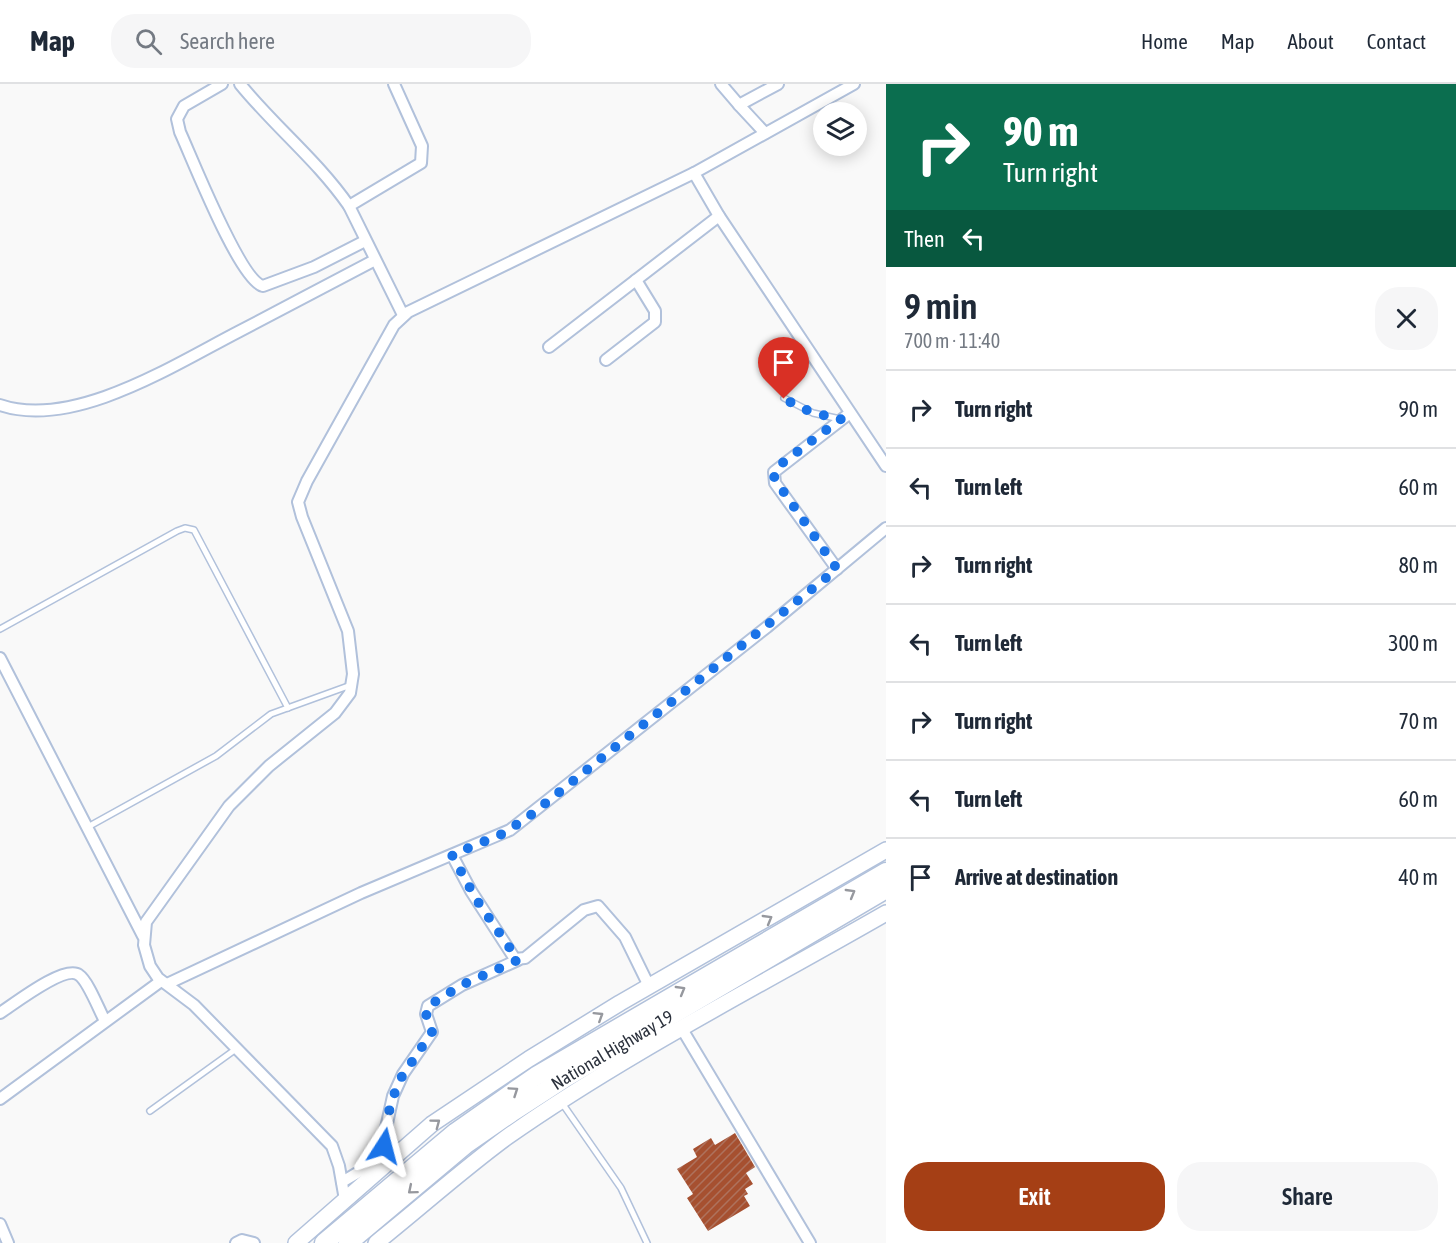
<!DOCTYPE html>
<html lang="en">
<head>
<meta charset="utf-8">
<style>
	:root { --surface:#fff; --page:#f6f6f7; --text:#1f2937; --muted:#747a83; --line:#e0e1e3; --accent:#a53f15 }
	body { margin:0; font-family:"Asap Condensed",sans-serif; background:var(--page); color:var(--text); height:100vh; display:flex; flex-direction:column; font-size:22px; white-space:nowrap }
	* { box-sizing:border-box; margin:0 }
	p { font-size:20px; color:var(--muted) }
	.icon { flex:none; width:33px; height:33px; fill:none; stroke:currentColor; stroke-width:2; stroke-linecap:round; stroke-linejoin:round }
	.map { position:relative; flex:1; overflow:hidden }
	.drawer { display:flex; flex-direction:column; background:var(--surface); width:570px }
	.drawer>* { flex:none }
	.hud { background:#0b6e4f; color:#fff; overflow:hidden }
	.tools { position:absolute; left:813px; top:18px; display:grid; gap:12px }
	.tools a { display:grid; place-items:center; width:54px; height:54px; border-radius:50%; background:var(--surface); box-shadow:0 3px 15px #0003; font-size:30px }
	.pin { position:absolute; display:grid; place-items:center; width:51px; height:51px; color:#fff; margin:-62px -26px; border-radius:50% 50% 50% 0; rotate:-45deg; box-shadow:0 0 6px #0007 }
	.pin .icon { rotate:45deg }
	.me { position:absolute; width:66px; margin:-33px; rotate:9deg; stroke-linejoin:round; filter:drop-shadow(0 0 4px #0008) }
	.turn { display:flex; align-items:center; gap:21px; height:126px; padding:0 18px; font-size:27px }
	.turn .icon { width:78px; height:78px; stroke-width:2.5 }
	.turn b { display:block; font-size:42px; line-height:51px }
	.then { display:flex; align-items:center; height:57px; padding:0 18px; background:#0003; gap:12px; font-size:22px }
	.round { display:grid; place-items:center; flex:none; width:63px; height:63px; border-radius:24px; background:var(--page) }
	.headline { display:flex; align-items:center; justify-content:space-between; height:102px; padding:0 18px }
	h1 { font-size:36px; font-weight:600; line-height:45px }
	.primary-button { display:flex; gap:12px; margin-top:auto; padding:12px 18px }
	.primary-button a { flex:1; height:69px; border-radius:24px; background:var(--accent); color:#fff; font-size:24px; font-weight:600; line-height:69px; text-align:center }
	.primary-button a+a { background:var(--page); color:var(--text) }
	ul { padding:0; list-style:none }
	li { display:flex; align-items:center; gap:18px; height:78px; padding:0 18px; border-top:2px solid var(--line) }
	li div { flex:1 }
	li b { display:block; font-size:22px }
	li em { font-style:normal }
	header { display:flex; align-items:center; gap:36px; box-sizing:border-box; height:84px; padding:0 30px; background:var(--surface); border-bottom:2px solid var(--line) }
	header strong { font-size:28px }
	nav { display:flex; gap:33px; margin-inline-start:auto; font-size:21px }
	.search { width:420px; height:54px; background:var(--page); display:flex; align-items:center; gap:15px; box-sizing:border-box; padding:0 21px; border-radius:24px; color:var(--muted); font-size:22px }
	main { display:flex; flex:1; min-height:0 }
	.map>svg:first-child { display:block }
</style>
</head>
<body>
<header>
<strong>Map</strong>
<div class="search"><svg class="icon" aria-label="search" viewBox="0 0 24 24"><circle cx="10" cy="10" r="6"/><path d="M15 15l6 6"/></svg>Search here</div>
<nav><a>Home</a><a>Map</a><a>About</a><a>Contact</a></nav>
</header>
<main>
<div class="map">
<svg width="886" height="1159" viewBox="0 0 886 1159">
	<defs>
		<pattern id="building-hatch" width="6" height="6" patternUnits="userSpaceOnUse" patternTransform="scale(1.5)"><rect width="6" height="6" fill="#a65030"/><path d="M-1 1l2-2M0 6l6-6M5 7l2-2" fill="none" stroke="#ae725d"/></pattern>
	</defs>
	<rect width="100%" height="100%" fill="#f9f9f9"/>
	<polygon fill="url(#building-hatch)" points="735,1049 755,1083 746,1089 753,1100 745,1105 748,1110 744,1112 750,1122 708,1147 687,1114 693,1110 677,1085 697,1073 693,1065 711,1054 715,1061"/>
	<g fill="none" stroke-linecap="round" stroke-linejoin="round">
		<g stroke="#b1c1db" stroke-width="8">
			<g id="lane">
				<polyline points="784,314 813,329 840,335"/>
				<polyline points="0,545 177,447 185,444 194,446 288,624"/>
				<polyline points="86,744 216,672 271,630 351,601"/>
				<polyline points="562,1019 621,1104 647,1159"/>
				<polyline points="150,1027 236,965"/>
			</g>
		</g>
		<g stroke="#b1c1db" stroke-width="14">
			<g id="street">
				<path d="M222 0 184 22 177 35 180 48C192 74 240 197 263 202L314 183 365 157"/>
				<path d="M240 0C275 43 317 76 349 122"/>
				<polyline points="394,0 422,62 421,79 349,122 403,231"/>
				<polyline points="721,0 739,21 778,0"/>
				<polyline points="854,0 694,89 719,132 886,382"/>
				<polyline points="739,21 765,49"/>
				<polyline points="549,263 719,132"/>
				<polyline points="606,276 655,238 655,227 636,196"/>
				<path d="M0 321C73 346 174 281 238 248 284 224 329 200 375 176"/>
				<polyline points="837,485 775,399 774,388 850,329"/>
				<polyline points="0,574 143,852"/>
				<polyline points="452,771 471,807 515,875 525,874 584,826 598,822 625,853 649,902"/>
				<polyline points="167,900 361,809 510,746 767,543 886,444"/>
				<path d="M0 929C14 920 65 880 79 891 88 897 99 926 105 937"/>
				<polyline points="682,945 810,1159"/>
				<polyline points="0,1015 161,897"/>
				<polyline points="342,1098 379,1076 393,1012 403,990 432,948 426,930 428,922 462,901 518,876"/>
				<polyline points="345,1116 339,1082 332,1062 194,921 158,894 150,882 144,861 146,838 229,722 269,682 335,629 350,609 353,590 348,547 302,433 298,418 307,397 394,241 408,228 694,89"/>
				<polyline points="0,1140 8,1159"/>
				<polyline points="236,1159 242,1156 254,1159"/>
			</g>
		</g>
		<g stroke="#b1c1db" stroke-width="18">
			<g id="secondary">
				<polyline points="296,1159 432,1040 529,975 620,919 886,766"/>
				<path d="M376 1159C420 1124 462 1086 507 1053 627 969 759 902 886 829"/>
			</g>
		</g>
		<g stroke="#b1c1db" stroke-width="21">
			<g id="highway">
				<polyline points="324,1159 456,1048 536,992 886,788"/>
				<path id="s1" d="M348 1159 466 1060 511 1029 565 994 886 805"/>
			</g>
		</g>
		<use href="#lane" stroke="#fff" stroke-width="5"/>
		<use href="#street" stroke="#fff" stroke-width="10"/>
		<use href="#secondary" stroke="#fff" stroke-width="15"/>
		<use href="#highway" stroke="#fff" stroke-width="18"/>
	</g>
	<defs><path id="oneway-chevron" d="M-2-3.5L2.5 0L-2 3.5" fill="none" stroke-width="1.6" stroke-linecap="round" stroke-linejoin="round" transform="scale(1.5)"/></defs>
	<g stroke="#96989e">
		<use href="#oneway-chevron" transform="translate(851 809) rotate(-30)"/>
		<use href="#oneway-chevron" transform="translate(768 835) rotate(-30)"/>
		<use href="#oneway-chevron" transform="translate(681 906) rotate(-30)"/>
		<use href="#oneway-chevron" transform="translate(599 932) rotate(-32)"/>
		<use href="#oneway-chevron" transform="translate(514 1007) rotate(-34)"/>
		<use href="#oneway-chevron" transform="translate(436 1039) rotate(-37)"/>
		<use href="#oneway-chevron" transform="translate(412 1106) rotate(140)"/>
	</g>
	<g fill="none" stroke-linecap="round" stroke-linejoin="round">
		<polyline stroke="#1a73e8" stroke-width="10" stroke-dasharray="0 18" points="384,1062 390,1022 399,997 432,948 426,930 428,922 462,901 518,876 476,815 452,771 502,750 527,734 837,485 774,394 777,383 841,335 813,329 784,315"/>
	</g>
	<g text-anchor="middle" stroke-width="6" stroke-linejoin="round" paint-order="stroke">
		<g font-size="18" fill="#2c323d" stroke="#fff">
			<text dy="6" stroke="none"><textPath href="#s1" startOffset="328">National Highway 19</textPath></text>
		</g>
	</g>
</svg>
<div class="tools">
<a><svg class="icon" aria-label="layers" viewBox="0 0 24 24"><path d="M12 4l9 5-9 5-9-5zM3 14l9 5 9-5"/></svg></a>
</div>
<div class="pin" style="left:784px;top:315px;background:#d93025"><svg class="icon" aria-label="arrive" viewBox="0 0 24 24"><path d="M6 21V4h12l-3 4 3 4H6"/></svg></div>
<svg class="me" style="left:384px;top:1062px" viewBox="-20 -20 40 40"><path d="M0-17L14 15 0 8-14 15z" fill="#1a73e8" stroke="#fff" stroke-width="4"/></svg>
</div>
<section class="drawer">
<div class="hud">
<div class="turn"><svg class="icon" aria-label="right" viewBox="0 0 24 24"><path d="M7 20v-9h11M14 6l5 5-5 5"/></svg><div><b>90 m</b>Turn right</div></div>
<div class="then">Then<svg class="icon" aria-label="left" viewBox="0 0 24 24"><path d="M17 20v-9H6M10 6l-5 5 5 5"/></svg></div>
</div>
<div class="headline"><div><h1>9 min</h1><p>700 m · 11:40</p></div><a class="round"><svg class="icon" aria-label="close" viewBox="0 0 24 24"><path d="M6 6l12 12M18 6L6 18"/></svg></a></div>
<ul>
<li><svg class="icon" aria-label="right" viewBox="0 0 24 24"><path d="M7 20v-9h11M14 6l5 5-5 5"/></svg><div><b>Turn right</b></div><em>90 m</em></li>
<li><svg class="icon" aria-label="left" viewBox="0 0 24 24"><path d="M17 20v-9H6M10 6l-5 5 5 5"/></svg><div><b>Turn left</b></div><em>60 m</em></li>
<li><svg class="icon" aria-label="right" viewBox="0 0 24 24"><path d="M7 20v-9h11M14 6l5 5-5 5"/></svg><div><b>Turn right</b></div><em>80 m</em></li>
<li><svg class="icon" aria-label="left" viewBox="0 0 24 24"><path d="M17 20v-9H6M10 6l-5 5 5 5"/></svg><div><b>Turn left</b></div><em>300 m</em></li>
<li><svg class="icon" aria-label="right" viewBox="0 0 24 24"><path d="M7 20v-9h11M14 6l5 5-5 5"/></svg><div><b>Turn right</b></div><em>70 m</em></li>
<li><svg class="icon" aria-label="left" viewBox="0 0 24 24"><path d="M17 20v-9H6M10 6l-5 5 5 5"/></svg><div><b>Turn left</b></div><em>60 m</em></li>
<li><svg class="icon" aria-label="arrive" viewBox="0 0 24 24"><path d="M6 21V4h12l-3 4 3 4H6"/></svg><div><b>Arrive at destination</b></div><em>40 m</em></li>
</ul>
<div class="primary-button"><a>Exit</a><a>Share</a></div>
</section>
</main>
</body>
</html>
